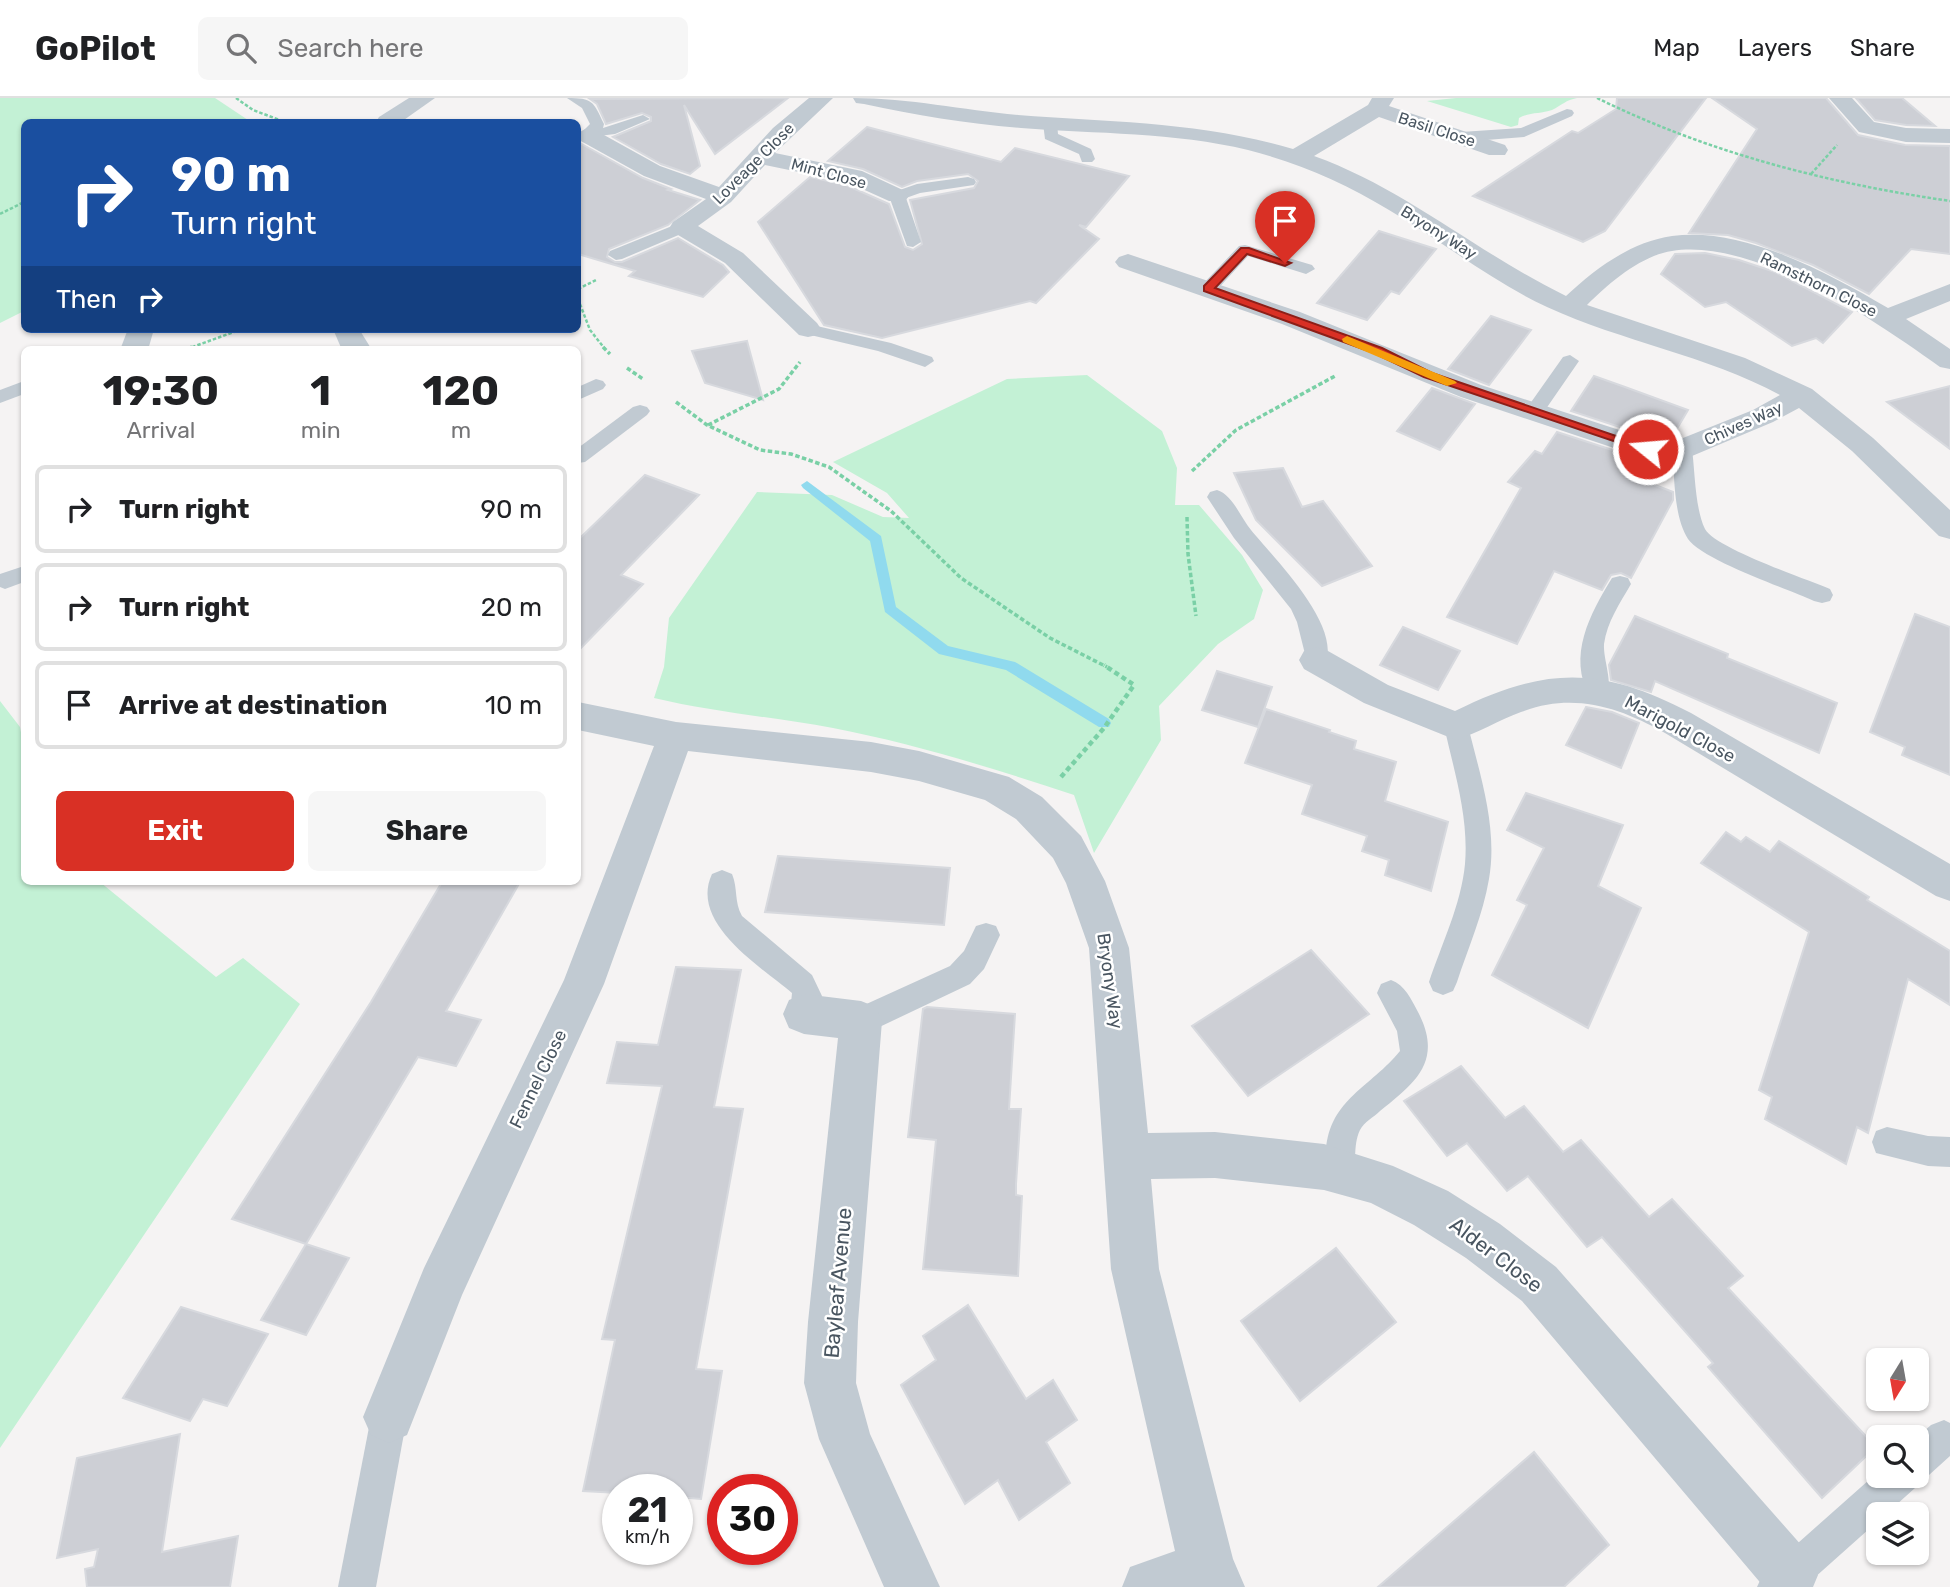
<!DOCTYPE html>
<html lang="en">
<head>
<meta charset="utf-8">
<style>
	:root { --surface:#fff; --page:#f6f6f6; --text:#202124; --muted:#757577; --line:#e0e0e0; --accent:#d93025 }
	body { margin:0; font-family:Rubik,sans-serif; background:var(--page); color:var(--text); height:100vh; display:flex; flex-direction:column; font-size:26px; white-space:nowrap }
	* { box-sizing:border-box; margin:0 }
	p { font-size:23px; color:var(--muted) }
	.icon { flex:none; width:38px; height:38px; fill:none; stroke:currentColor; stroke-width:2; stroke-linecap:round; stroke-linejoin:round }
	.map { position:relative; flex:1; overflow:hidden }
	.panel { position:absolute; left:21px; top:248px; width:560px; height:539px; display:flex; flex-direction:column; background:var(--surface); border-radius:10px; box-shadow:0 2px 5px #0004 }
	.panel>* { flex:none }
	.hud { position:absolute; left:21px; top:21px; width:560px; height:214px; border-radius:10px; box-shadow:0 2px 5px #0004; background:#1a4fa0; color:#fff; overflow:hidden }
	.needle { width:46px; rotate:191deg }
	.tools { position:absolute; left:1866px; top:1250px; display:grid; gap:14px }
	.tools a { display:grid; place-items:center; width:63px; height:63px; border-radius:10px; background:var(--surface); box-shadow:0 2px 5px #0004; font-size:35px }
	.speed { position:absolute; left:602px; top:1376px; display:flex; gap:14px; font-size:35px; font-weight:700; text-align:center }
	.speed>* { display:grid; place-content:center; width:91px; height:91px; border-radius:50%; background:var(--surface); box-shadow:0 2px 5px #0004; line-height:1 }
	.speed small { font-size:18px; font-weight:400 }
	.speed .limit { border:10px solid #d22; background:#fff; color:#111 }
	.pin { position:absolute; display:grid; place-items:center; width:60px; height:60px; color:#fff; margin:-72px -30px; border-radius:50% 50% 50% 0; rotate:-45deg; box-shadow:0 0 7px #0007 }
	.pin .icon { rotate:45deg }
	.me { position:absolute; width:77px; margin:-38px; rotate:287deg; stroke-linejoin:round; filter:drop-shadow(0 0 5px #0008) }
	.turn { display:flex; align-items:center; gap:24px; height:147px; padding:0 35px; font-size:32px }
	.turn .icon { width:91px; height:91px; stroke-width:2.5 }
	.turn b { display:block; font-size:49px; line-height:60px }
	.then { display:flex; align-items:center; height:66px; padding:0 35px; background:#0003; gap:14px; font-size:26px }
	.eta { display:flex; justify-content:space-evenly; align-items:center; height:119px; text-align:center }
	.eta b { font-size:42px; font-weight:700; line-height:49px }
	.action { display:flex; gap:14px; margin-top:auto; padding:14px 35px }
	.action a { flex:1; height:80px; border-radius:10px; background:var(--accent); color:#fff; font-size:28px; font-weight:700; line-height:80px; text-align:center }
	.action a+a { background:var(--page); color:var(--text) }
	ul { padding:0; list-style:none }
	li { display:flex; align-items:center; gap:21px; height:88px; margin:0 14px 10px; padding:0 21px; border:4px solid var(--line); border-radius:10px }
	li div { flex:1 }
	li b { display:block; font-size:26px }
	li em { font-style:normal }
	header { display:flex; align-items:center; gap:42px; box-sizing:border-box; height:98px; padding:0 35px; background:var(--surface); border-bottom:2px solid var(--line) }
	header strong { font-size:33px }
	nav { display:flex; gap:38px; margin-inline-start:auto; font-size:24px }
	.search { width:490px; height:63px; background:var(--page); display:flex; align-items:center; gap:18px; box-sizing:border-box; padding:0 24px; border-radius:10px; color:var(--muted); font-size:26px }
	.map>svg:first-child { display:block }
</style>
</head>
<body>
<header>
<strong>GoPilot</strong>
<div class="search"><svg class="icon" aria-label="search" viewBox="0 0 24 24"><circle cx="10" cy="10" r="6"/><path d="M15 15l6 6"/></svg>Search here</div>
<nav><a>Map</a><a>Layers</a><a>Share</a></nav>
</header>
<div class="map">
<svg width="1950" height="1489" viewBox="0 0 1950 1489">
	<rect width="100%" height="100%" fill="#f5f3f3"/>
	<g fill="#c3f1d5">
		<polygon points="0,0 215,0 251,24 24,24 24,213 0,225"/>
		<path d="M1456 0H1577C1566 2 1562 7 1552 12 1541 16 1529 14 1519 20L1518 27 1511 29 1427 3Z"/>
		<path d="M1087 277 1162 333 1177 370 1175 407H1199L1242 457 1263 492 1254 521 1218 546 1159 608 1161 642 1094 755 1074 697C995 671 916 646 833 630 773 619 713 614 654 600L664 569 669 520 757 394 832 397 883 419 909 420 887 395 833 364 1007 281Z"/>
		<polygon points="0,603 20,629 24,651 24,784 100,784 216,879 243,860 300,906 0,1350"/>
	</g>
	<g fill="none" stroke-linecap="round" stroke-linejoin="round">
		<polygon fill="#90daee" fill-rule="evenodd" points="807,383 881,438 896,509 948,548 1015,564 1109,621 1111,625 1109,629 1099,629 1006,572 939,556 885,514 870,443 803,390 801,387"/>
	</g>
	<g fill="#cdcfd5" stroke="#d7d9de" stroke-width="2">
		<polygon points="788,0 715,56 684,7 700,68 690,76 661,66 613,39 651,23 651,19 642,15 606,26 597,6 590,1"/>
		<polygon points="1617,0 1706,0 1605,133 1583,144 1473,98 1572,33 1578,35 1616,11"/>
		<polygon points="1712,0 1826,0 1858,37 1905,47 1950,48 1950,156 1911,151 1869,196 1813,167 1756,145 1728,137 1689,135 1757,31"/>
		<polygon points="1856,0 1902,0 1935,28 1906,27 1875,22"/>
		<polygon points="867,29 1001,64 1015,50 1129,78 1086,129 1079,127 1099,141 1036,205 1030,203 882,240 824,227 758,124 810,79 846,87 889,106 905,149 913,152 922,146 910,102 974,90 978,83 968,76 917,83 902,89 863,71 828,63"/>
		<polygon points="578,44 643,80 671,91 668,92 700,102 668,127 609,151 607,159 615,164 622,164 678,140 723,167 729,174 703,199 629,178 635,173 578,156"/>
		<polygon points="1379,133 1436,151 1399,196 1391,193 1367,222 1317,205"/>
		<polygon points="1705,155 1739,162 1775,174 1852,214 1823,245 1816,240 1792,248 1726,204 1705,209 1661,176 1675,156"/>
		<polygon points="1491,218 1531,232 1489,287 1448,271"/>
		<polygon points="747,243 763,302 705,285 692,253"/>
		<polygon points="1594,278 1625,289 1688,312 1672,339 1650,339 1571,313"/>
		<polygon points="1950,288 1950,351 1887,304"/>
		<polygon points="1432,290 1475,306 1440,352 1397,333"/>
		<polygon points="1557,334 1637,360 1658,363 1645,383 1673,394 1673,402 1631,480 1621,475 1611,477 1602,492 1554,473 1517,546 1447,519 1521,390 1508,384 1535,353 1542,356"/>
		<polygon points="1283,370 1302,409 1323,403 1372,468 1322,488 1256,422 1234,375"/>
		<polygon points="645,377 699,397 621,477 643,486 578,553 578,442"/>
		<polygon points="1915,516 1950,529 1950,677 1902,657 1905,649 1870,634"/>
		<polygon points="1635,518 1728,556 1727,560 1837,605 1819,655 1655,583 1651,594 1611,582 1609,567"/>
		<polygon points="1403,529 1460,553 1438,592 1380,567"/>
		<polygon points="1217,573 1272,589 1258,629 1202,612"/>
		<polygon points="1586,609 1612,614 1639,625 1621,670 1566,647"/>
		<polygon points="1266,611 1330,632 1329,634 1356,643 1354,651 1396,664 1385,703 1448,724 1431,793 1385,777 1389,762 1362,753 1367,738 1302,716 1312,687 1245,665"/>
		<polygon points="1526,695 1623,727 1598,788 1641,810 1588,930 1492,877 1527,807 1517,802 1544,750 1507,732"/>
		<polygon points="1726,734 1741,744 1746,739 1770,754 1779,743 1869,799 1867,802 1950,853 1950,907 1908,881 1868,1035 1857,1029 1846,1066 1765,1021 1772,999 1759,992 1809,834 1701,765"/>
		<polygon points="778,758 950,770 944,827 765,814"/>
		<polygon points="442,784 520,784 446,913 481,922 456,968 418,959 306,1146 232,1121 371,904"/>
		<polygon points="1311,852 1369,916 1248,998 1192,928"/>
		<polygon points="676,869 741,872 714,1009 743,1011 696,1271 722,1273 701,1401 677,1399 677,1391 618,1391 618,1395 583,1393 615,1242 602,1241 662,988 607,985 617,944 658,947"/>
		<polygon points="927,909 1015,916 1009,1011 1021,1011 1016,1086 1016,1097 1022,1098 1018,1178 923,1171 936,1042 908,1039 923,911"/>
		<polygon points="1461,968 1505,1020 1524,1008 1563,1054 1581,1042 1649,1119 1672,1101 1743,1178 1728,1190 1876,1349 1822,1400 1708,1269 1713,1265 1602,1139 1587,1149 1528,1078 1507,1093 1467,1045 1447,1058 1404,1003"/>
		<polygon points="306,1146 349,1160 306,1237 261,1222"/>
		<polygon points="1336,1150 1396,1224 1300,1303 1241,1223"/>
		<polygon points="968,1207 1026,1301 1053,1282 1077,1322 1046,1344 1070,1385 1019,1422 998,1382 965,1406 901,1287 936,1262 923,1238"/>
		<polygon points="181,1209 268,1236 227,1308 203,1301 190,1323 123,1300"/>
		<polygon points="180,1336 162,1454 238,1438 230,1489 87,1489 85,1471 94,1469 98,1451 57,1460 77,1360"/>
		<polygon points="1534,1354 1609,1447 1564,1489 1378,1489"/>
	</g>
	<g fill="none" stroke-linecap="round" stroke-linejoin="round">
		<g stroke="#7ad0a6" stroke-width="2.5" stroke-dasharray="3.5 2" stroke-linecap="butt">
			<polyline points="236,0 253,12 285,24"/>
			<path d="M1597 0C1709 55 1827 85 1950 103"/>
			<polyline points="195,24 200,22"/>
			<polyline points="1811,76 1837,47"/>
			<polyline points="0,116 24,104"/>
			<polyline points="578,191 596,182"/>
			<polyline points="578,201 590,232 605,251"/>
			<polyline points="187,251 242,231"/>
		</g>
		<g stroke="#7ad0a6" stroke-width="3.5" stroke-dasharray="4.5 2.5" stroke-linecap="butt">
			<polyline points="603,249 610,256"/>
			<polyline points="184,252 192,249"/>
			<polyline points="627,270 643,281"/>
			<polyline points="676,304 707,327 760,352 791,356 829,369 891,413 961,480 1050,540 1107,569"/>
			<polyline points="708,327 779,291 800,264"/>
			<polyline points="1192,373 1236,332 1335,278"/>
			<polyline points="1187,419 1188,456 1196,518"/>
		</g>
		<polyline stroke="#7ad0a6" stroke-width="4.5" stroke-dasharray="5 3.5" stroke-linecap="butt" points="1061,679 1104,630 1134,587 1104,567"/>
		<g fill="#c1cad2" fill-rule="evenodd">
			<path d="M567 0C593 0 593 3 604 26L603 30 643 17 650 21 615 36 582 40 579 37 590 26 582 10Z"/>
			<polygon points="1567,11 1572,12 1574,15 1572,18 1524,39 1461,44 1453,39 1461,34 1521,30"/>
			<polygon points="1050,21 1057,25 1058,36 1091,51 1095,61 1092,64 1082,64 1079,56 1045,41 1043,25"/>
			<polygon points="968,79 974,81 976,84 974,87 920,95 906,100 921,144 913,149 907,148 889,98 891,95 917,86"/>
			<polygon points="682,124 690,129 688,133 622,161 616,162 608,157 610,153"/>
			<polygon points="1245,147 1312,167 1315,171 1306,176 1248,158 1214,195 1202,195 1199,191 1202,187 1239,148"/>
			<polygon points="808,226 891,245 932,259 934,263 925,269 878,253 802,235 799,231"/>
			<polygon points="1570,257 1579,263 1541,318 1527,318 1524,314 1527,310 1563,259"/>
			<polygon points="596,281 603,283 606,287 603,291 578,302 578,289"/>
			<polygon points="24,283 24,296 0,305 0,292"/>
			<polygon points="640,307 647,309 650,313 647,317 585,364 578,365 578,350 633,309"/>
			<path d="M1682 345 1689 346 1692 351C1695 373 1695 411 1705 431 1715 450 1806 481 1830 491L1833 497 1830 503 1822 505 1814 503C1788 491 1702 462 1688 441 1673 417 1675 379 1672 351L1675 346Z"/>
			<path d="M1217 392C1232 396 1241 420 1251 432 1273 459 1345 530 1324 568L1316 571 1308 568 1297 524 1291 511 1234 440 1207 399 1210 394Z"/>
			<polygon points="24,468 24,484 5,491 0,489 0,476"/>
			<path d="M1620 478 1628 480 1631 486C1620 505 1607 524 1604 546 1603 562 1614 586 1606 599L1598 602 1590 599C1567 558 1590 516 1612 480Z"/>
			<path d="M1456 618 1465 621 1468 628C1480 677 1498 730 1489 781 1483 817 1468 850 1457 884L1453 893 1443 897 1433 893 1429 884C1442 845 1461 807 1465 766 1469 719 1454 673 1444 628L1447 621Z"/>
			<path d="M722 772 732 776C738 790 734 804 742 818L812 877 822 898 814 925 804 929 794 925 790 916 792 895C760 868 689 825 712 776Z"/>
			<polygon points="986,825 996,828 1000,837 984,871 970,886 871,933 861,937 851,933 846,923 851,913 950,868 964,853 976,828"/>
			<path d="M1391 882C1405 887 1411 901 1418 914 1443 962 1417 984 1380 1013 1374 1019 1364 1024 1360 1032 1352 1048 1358 1068 1351 1085L1340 1090 1329 1085C1324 1074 1324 1065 1326 1052 1330 1001 1371 989 1400 953L1397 933 1377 895 1381 886Z"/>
			<polygon points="1887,1029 1928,1038 1950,1039 1950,1069 1928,1068 1876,1055 1872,1044 1876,1033"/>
			<polygon points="389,1301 401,1307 407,1319 376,1489 338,1489 371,1319 377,1307"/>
			<polygon points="1944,1322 1950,1325 1950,1358 1929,1377 1918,1381 1915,1390 1886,1416 1878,1416 1878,1423 1804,1489 1757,1489 1763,1476 1878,1374 1878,1377 1916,1377 1916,1340 1931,1327"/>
		</g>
		<g fill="#c1cad2" fill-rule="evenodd">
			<polygon points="409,0 435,0 401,24 376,24 379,19"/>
			<polygon points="809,0 833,0 775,55 862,73 905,93 909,98 905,103 889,103 847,84 765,67 731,104 698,128 743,155 817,225 821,231 817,237 808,239 799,237 725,165 673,134 670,129 673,124 706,101 644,78 579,42 578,35 587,30 595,32 660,68 719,89 773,30"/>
			<path d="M853 0C910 0 962 12 1018 17 1112 24 1202 24 1293 51L1368 7 1372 0H1394L1389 8 1505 47 1508 52 1505 57H1489L1379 19 1314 58C1406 91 1479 156 1566 198 1596 170 1631 144 1672 138 1743 128 1828 175 1888 210L1950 186V203L1906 221 1950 251V271L1940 269C1874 222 1756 140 1672 153 1640 158 1609 185 1587 207L1745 260 1812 291 1873 340 1950 412V441L1939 438 1852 353 1799 310 1773 324 1692 358 1682 360H1648L1638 358 1461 299 1282 226 1119 169 1115 164 1119 159 1128 156 1137 159 1300 214 1481 287 1650 342H1678L1753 312 1780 297C1706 257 1623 244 1547 209 1491 183 1442 143 1389 112 1345 85 1298 65 1248 52 1174 34 1097 36 1021 30 968 26 916 17 864 6L856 5Z"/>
			<polygon points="1829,0 1852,0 1874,24 1906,30 1950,31 1950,45 1906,44 1859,34"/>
			<polygon points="128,231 154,231 148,252 120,252"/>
			<polygon points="333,231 359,231 372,252 342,252"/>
			<path d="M1316 549 1328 553 1388 587 1455 613C1546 568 1601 568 1691 615L1950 766V803L1936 798 1665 635C1619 609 1573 594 1521 614 1499 622 1478 635 1456 642L1364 605 1304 571 1299 562 1304 553Z"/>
			<polygon points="578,604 676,624 871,644 919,653 1009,679 1042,699 1081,738 1105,783 1129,850 1148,1035 1215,1034 1324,1046 1393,1068 1448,1093 1500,1126 1556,1169 1810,1457 1818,1477 1813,1489 1764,1489 1522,1203 1466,1160 1414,1127 1371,1105 1324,1092 1215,1080 1151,1081 1159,1171 1233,1461 1245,1489 1122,1489 1130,1469 1175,1453 1111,1171 1089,850 1066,785 1053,760 1016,721 985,702 919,683 871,674 688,653 604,886 462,1197 407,1337 389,1345 371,1337 363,1319 424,1170 564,882 654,648 578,632"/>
			<polygon points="804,896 861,903 876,909 882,923 858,1224 856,1285 870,1336 940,1489 884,1489 819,1341 804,1285 808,1224 838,940 804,936 789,930 783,916 789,902"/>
		</g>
	</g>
	<polygon fill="#d93025" stroke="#8d1f18" stroke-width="2" points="1241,150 1249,150 1291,165 1285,168 1247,156 1215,190 1382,250 1432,275 1654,351 1652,353 1643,353 1424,279 1374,255 1204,193 1204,188"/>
	<polygon fill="#f59e0b" points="1347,238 1455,283 1457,285 1447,288 1343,244 1342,241"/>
	<g text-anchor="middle" stroke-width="5" stroke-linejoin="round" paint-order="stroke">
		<g font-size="16" fill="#4a5661" stroke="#fff">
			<text transform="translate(1437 31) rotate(18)" y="6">Basil Close</text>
			<text transform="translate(753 65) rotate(-45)" y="6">Loveage Close</text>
			<text transform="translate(829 75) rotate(15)" y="6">Mint Close</text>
			<text transform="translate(1439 134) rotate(32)" y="6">Bryony Way</text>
			<text transform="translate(1819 186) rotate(26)" y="6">Ramsthorn Close</text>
			<text transform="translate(1743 325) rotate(-24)" y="6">Chives Way</text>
		</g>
		<g font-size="18" fill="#4a5661" stroke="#fff">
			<text transform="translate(1680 631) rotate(28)" y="6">Marigold Close</text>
			<text transform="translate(1110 883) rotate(82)" y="6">Bryony Way</text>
			<text transform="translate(538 981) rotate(-64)" y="6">Fennel Close</text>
		</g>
		<g font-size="21" fill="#4a5661" stroke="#fff">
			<text transform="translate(1496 1157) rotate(37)" y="7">Alder Close</text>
			<text transform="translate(838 1185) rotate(-85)" y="7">Bayleaf Avenue</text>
		</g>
	</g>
</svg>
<div class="tools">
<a><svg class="needle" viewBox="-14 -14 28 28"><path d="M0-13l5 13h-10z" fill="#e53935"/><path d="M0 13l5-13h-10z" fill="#757577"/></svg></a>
<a><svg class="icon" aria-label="search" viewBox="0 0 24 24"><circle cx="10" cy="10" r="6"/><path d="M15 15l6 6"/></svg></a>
<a><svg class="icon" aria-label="layers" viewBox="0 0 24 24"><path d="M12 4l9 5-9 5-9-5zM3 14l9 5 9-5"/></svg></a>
</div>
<div class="speed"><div>21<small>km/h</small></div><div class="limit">30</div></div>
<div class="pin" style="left:1285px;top:165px;background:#d93025"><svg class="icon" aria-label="arrive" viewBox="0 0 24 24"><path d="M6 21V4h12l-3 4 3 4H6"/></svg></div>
<svg class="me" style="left:1648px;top:351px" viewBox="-20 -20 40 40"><circle r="17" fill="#d93025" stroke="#fff" stroke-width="3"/><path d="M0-11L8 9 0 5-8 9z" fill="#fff"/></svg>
<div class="hud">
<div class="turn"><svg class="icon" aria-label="right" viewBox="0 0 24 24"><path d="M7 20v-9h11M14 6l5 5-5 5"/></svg><div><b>90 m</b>Turn right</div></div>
<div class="then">Then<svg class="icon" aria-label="right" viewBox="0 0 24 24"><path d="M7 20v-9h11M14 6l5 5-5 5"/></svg></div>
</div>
<section class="panel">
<div class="eta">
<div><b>19:30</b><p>Arrival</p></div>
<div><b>1</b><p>min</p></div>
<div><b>120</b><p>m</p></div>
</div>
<ul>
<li><svg class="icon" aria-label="right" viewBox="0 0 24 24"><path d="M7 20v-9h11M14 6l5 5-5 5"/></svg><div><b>Turn right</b></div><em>90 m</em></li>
<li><svg class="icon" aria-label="right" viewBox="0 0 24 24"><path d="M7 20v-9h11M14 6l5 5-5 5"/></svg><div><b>Turn right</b></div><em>20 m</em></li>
<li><svg class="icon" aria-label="arrive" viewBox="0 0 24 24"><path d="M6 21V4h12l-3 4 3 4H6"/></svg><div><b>Arrive at destination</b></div><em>10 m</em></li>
</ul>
<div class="action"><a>Exit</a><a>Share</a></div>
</section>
</div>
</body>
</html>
